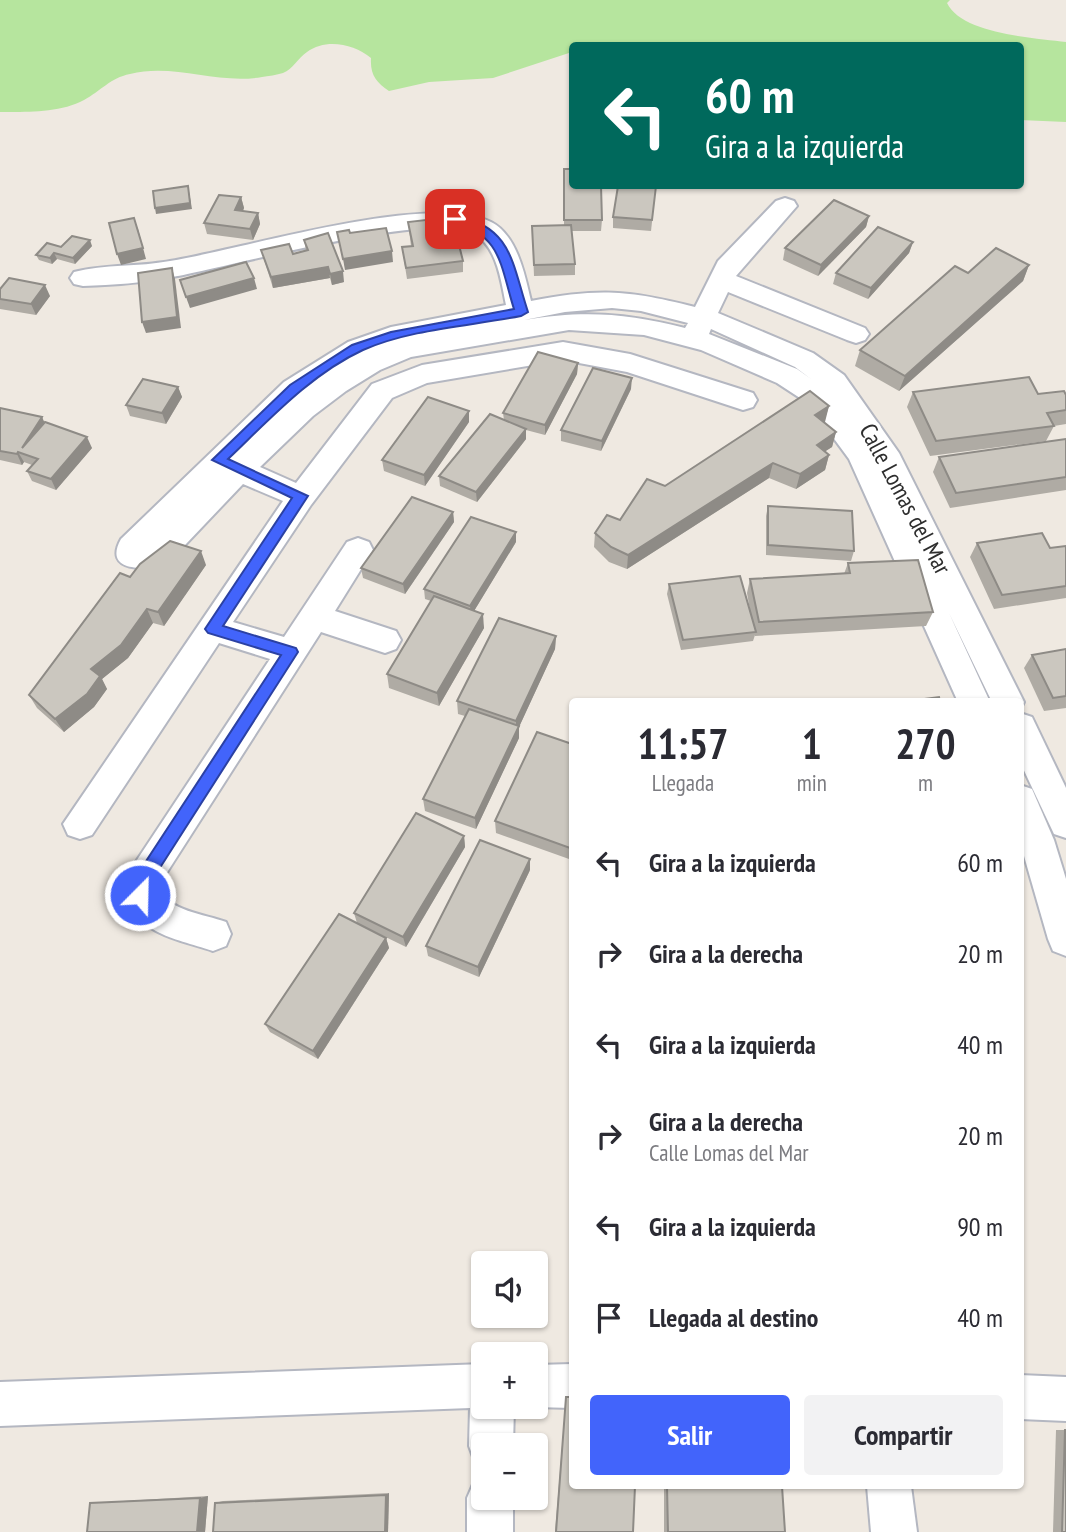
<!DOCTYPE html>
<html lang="es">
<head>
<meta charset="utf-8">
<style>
	:root { --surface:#fff; --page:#f2f2f3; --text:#2b2b33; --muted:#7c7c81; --accent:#4264fb }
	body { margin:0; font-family:"PT Sans Narrow",sans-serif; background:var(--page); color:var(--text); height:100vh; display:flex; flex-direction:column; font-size:26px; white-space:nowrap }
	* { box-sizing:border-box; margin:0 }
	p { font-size:23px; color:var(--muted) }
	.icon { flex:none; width:38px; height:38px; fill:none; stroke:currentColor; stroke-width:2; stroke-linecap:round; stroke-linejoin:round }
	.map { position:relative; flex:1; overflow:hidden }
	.details { position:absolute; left:569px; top:698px; width:455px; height:791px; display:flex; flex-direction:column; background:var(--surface); border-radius:7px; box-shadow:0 2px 5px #0004 }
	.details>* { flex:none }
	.top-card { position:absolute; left:569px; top:42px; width:455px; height:147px; border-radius:7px; box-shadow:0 2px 5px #0004; background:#00695c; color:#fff; overflow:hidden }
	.controls { position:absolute; left:471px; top:1251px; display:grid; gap:14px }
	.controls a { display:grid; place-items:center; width:77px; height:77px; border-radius:7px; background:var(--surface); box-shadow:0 2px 5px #0004; font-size:35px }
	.pin { position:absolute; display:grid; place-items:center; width:60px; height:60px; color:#fff; margin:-30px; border-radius:14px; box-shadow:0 4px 10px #0006 }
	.me { position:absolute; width:77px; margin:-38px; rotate:23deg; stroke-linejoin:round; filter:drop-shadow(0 0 5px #0008) }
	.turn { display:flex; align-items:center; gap:24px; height:147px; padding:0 21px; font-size:32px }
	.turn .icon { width:91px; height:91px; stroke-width:2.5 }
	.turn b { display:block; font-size:49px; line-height:60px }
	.eta { display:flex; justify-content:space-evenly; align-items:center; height:119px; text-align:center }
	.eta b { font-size:42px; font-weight:800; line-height:49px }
	.action { display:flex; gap:14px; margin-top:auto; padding:14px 21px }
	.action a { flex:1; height:80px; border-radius:7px; background:var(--accent); color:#fff; font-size:28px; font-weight:800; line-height:80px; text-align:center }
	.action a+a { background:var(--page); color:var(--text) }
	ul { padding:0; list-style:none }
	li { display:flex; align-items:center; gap:21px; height:91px; padding:0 21px }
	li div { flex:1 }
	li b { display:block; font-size:26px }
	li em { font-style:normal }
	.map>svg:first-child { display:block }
</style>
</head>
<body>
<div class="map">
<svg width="1066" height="1532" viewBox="0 0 1066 1532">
	<rect width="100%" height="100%" fill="#efe9e1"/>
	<path fill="#b6e59e" d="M0 0H950L947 3C962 34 1034 38 1066 42V122L1020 120V46H572V52L493 78 429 82 389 91C376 82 370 75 371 58 354 44 326 38 307 52 298 58 293 69 283 73 277 75 268 76 262 77 217 85 175 63 130 74 110 78 101 91 84 100 60 113 26 112 0 112Z"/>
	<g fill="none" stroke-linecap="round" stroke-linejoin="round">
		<g stroke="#b4b7c1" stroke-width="4">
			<g id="minor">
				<path d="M785 198 794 201 797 206 736 276 865 328 869 334 865 340 856 343 847 340 728 292 718 313 813 353 844 375 899 453 1024 702 1020 710V702H992L949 613 990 702H958L849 459 821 421 800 398 777 383 701 350 644 335 569 330 411 357 380 370 346 391 313 416 260 467 296 483 372 384 422 365 563 342 630 354 753 393 757 400 753 407 743 410 627 372 563 360 427 383 392 398 311 505 233 622 284 637 347 542 358 538 369 542 373 550 335 611 396 631 401 640 396 649 385 653 321 632 157 888C169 911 204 914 226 922L231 934 226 946 213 951C171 937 135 934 121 886L127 875 270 659 219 643 92 835 80 839 68 835 63 824 283 501 243 484 167 564C147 570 102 573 121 539L284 382 348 342 391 327 506 305C501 282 498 249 475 234 437 209 225 268 173 277 143 283 113 285 83 286L74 284 70 278 74 272C104 264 139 267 170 261 240 250 431 191 491 222 517 235 525 275 531 301 599 288 628 290 695 307L718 261 776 201ZM612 308 641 311 688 323 685 328C627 313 583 310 524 320L565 312ZM711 329 795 367 811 379 797 369 709 334Z"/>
				<polygon points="1020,713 1032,717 1066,788 1066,838 1054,834 1020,762"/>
				<polygon points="1020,785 1032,789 1054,840 1066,879 1066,956 1053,951 1048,939 1020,842"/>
				<polygon points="483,1364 483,1407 514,1407 513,1446 483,1446 483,1465 475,1462 469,1446 470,1408 0,1426 0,1382"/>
				<polygon points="572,1364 572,1408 534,1407 536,1365"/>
				<polygon points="1020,1375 1066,1377 1066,1421 1020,1419"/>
				<polygon points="483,1478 483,1498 513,1498 513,1532 467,1532 467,1498 474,1482"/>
				<polygon points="867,1486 911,1486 917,1532 871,1532"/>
			</g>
		</g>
		<use href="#minor" fill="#fff" fill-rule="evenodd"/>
	</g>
	<g fill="#afaba4">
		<polygon points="564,169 602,220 601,231 572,231 575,264 575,275 534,276 532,226 564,225"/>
		<polygon points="656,186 651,231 613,228 613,217"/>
		<polygon points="241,197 244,208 243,211 258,213 260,224 253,240 207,234 204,223"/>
		<polygon points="869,216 866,227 818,276 783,260 785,248"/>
		<polygon points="408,222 463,261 463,272 407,279 402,247 411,246"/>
		<polygon points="304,240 344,282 332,285 330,278 273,288 261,250 293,254 306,251"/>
		<polygon points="913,242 909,253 868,299 833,284 836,273"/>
		<polygon points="92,246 75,264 57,259 52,264 39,260 36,255 61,247"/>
		<polygon points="1029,265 1023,281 899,391 855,366 860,350 968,273"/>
		<polygon points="0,289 50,296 36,315 0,309"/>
		<polygon points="578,363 577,374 545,435 526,430 526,439 477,502 440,486 439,476 504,420 503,413"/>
		<polygon points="178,387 182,397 166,424 130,416 126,405"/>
		<polygon points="631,389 601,451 561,441 561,430"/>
		<polygon points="913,392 1066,395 1066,424 1054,426 1046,441 930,456 907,407"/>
		<polygon points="829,406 824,422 836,432 832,447 825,451 829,455 825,470 796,489 769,478 627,569 609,562 594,547 595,533 620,520 665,486"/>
		<polygon points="0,408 42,417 44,423 92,448 56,490 32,481 27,471 32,465 24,462 22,465 0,460"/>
		<polygon points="469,422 425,486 384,471 382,460"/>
		<polygon points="1066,439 1066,490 950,508 933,472 939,457"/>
		<polygon points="768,506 854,551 851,561 766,555 766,516"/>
		<polygon points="453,512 454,522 405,594 363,578 361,568"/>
		<polygon points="516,542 474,611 484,628 439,706 389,688 387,674 431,601 425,599 424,589"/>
		<polygon points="977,543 1050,548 1066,546 1066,598 994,609 970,557"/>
		<polygon points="848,563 933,612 926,626 755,636 755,635 753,641 681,650 667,594 669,584 751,616 747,593 750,579 844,574"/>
		<polygon points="206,565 164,626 153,623 128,658 102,679 107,689 94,707 64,732 37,708 29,695 130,577"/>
		<polygon points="556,636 555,649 519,727 519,738 476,829 425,811 423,799 465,716 458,714 457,701"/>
		<polygon points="1066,649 1066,708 1044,711 1024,668 1032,655"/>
		<polygon points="537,732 572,852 569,859 496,833 495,821"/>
		<polygon points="464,836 465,847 406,947 357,923 354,913"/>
		<polygon points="530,870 479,977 428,956 426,946"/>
		<polygon points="386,938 389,948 318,1059 270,1032 265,1024"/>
		<polygon points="566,1397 633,1532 555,1532"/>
		<polygon points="1056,1430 1066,1430 1066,1532 1053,1532"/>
		<polygon points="664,1486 782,1486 785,1532 664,1532"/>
		<polygon points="389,1493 388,1532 213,1532 215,1503 223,1501"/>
		<polygon points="208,1496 205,1532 87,1532 90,1503"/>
	</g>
	<g fill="#8e8b86">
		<polygon points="188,186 192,209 156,214 155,208"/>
		<polygon points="241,197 244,208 238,221 235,210"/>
		<polygon points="258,213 260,224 253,240 250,229"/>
		<polygon points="869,216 866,227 818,276 821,265"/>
		<polygon points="138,229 146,259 121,265 117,254"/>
		<polygon points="90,240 92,246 75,264 73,258"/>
		<polygon points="913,242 909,253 868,299 871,288"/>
		<polygon points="392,251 393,262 345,270 343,259"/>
		<polygon points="54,253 57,259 52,264 50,258"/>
		<polygon points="1029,265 1023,281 899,391 905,376"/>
		<polygon points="328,267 330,278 273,288 271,277"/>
		<polygon points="172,268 175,279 181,328 146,333 142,322"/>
		<polygon points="343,271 344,282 332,285 330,274"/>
		<polygon points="254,278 257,289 190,308 186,297"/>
		<polygon points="45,285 50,296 36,315 31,304"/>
		<polygon points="578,363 577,374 545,435 545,425"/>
		<polygon points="632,378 631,389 601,451 602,441"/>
		<polygon points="178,387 182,397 166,424 162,413"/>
		<polygon points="829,406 825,422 811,431 815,415"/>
		<polygon points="469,411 469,422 425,486 424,475"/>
		<polygon points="42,417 47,428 22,448"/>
		<polygon points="526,429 526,439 477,502 476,492"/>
		<polygon points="836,432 832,447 812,460 817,445"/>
		<polygon points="87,437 92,448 56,490 51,479"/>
		<polygon points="18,452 24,462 22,465 17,454"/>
		<polygon points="829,455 825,470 796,489 800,474"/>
		<polygon points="773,463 769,478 627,569 628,555"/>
		<polygon points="453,512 454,522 405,594 403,584"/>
		<polygon points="516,532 516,542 471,616 470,606"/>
		<polygon points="201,551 206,565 164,626 158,612"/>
		<polygon points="147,609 153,623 128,658 102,679 107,689 94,707 64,732 55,719 91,669"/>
		<polygon points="483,614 484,628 439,706 437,693"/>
		<polygon points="556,636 555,649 519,727 519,738 476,829 475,818 516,732 516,721"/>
		<polygon points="464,836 465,847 406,947 403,937"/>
		<polygon points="572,842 572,852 569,859 570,848"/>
		<polygon points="530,859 530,870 479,977 478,967"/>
		<polygon points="386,938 389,948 318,1059 313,1051"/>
		<polygon points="389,1493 388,1532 385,1532 386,1495"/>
		<polygon points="208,1496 205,1532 197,1532 200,1498"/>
	</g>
	<g fill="#cbc7bf" stroke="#8e8b86" stroke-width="2">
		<polygon points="564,169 572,169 572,186 601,186 602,220 564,220"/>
		<polygon points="188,186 190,203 155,208 153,191"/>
		<polygon points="618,186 656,186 652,220 613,217"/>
		<polygon points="219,195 241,197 235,210 258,213 250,229 204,223"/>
		<polygon points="834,200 869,216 821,265 785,248"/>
		<polygon points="452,217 463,261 406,268 402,247 413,246 408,222"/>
		<polygon points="134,218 143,248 117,254 109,223"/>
		<polygon points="571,225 575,264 534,265 532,226"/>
		<polygon points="878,227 913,242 871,288 836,273"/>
		<polygon points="386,228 392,251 343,259 337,232 349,230 350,233"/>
		<polygon points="328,233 343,271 330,274 328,267 271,277 261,250 289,244 293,254 308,250 304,240"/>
		<polygon points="72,236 90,240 73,258 54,253 50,258 36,255 47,243 61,247"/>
		<polygon points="996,248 1029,265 905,376 860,350 955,266 968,273"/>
		<polygon points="246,262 254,278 186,297 180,280"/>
		<polygon points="172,268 177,317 142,322 138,273"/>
		<polygon points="9,278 45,285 31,304 0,299 0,289"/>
		<polygon points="538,352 578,363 545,425 503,413"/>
		<polygon points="593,368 632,378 602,441 561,430"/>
		<polygon points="1029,377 1038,394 1064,391 1066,395 1066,410 1047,413 1054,426 936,441 913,392"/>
		<polygon points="143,379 178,387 162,413 126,405"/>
		<polygon points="810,391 829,406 815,415 836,432 817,445 829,455 800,474 773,463 628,555 611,547 595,533 607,515 620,520 647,479 665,486"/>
		<polygon points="428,397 469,411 424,475 382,460"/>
		<polygon points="0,408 42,417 22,448 45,422 87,437 51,479 27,471 38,459 18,452 17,454 0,451"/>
		<polygon points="490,414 526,429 476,492 439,476"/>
		<polygon points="1066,439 1066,477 956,493 939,457"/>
		<polygon points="412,497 453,512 403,584 361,568"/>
		<polygon points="768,506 852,511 854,551 768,545"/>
		<polygon points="471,517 516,532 470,606 424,589"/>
		<polygon points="1042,533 1050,548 1066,546 1066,586 1002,595 977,543"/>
		<polygon points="170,541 201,551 158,612 147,609 121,645 91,669 100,676 87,694 55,719 29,695 120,573 130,577 140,564"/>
		<polygon points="918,560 933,612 759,622 750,579 850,573 848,563"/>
		<polygon points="740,576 756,632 683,640 669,584"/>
		<polygon points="434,596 483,614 437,693 387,674"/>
		<polygon points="499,618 556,636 516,721 457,701"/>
		<polygon points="1066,649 1066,696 1053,698 1032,655"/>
		<polygon points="939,697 940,702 901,702"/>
		<polygon points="469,709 519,726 475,818 423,799"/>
		<polygon points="537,732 572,744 572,842 570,848 495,821"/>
		<polygon points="416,813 464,836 403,937 354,913"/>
		<polygon points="480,840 530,859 478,967 426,946"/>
		<polygon points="339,914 386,938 313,1051 265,1024"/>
		<polygon points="566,1397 572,1397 572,1486 635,1486 633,1532 556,1532"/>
		<polygon points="1065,1430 1066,1430 1066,1532 1062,1532"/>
		<polygon points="667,1486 782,1486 785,1532 668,1532"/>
		<polygon points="386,1495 385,1532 213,1532 215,1503"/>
		<polygon points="200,1498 197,1532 87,1532 90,1503"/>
	</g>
	<path fill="#4264fb" stroke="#2b41a3" stroke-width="2" d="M455 215C513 227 512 264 528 312L521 316C470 326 411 329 363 350 311 374 269 420 228 459L308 496 223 626 296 648 298 652 147 888 146 900H134L130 886 133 881 281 655 208 633 205 629 292 498 212 460 290 385 352 345 391 332 514 309C500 265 502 234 451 222V216Z"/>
	<g text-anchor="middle" stroke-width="7" stroke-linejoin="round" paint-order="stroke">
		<g font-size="24" fill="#2e2e2e" stroke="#fff">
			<text transform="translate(905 499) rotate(62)" y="8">Calle Lomas del Mar</text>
		</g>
	</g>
</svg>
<div class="controls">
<a><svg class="icon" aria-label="sound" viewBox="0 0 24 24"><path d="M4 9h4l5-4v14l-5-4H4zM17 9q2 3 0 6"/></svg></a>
<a>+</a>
<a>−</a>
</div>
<div class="pin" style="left:455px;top:219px;background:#d93025"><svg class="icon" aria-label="arrive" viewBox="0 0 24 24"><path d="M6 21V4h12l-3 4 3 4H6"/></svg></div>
<svg class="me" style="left:140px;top:895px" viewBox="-20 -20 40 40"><circle r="17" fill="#4264fb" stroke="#fff" stroke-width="3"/><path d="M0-11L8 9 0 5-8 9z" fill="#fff"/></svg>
<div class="top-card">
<div class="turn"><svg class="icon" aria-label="left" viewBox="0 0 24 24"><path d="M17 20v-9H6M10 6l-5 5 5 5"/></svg><div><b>60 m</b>Gira a la izquierda</div></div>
</div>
<section class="details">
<div class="eta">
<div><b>11:57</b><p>Llegada</p></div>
<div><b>1</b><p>min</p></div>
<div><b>270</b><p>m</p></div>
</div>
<ul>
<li><svg class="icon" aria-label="left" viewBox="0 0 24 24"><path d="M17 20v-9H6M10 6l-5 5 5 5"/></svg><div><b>Gira a la izquierda</b></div><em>60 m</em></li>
<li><svg class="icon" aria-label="right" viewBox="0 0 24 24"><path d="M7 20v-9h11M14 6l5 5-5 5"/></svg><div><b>Gira a la derecha</b></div><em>20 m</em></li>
<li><svg class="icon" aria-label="left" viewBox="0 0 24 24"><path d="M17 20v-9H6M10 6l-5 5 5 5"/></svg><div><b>Gira a la izquierda</b></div><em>40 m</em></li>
<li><svg class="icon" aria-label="right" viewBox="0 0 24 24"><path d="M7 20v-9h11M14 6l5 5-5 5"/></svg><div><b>Gira a la derecha</b><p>Calle Lomas del Mar</p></div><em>20 m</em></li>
<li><svg class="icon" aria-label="left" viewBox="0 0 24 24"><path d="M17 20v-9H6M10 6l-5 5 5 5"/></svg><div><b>Gira a la izquierda</b></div><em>90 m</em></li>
<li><svg class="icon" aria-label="arrive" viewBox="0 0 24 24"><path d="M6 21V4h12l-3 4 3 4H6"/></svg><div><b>Llegada al destino</b></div><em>40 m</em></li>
</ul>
<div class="action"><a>Salir</a><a>Compartir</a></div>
</section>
</div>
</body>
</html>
